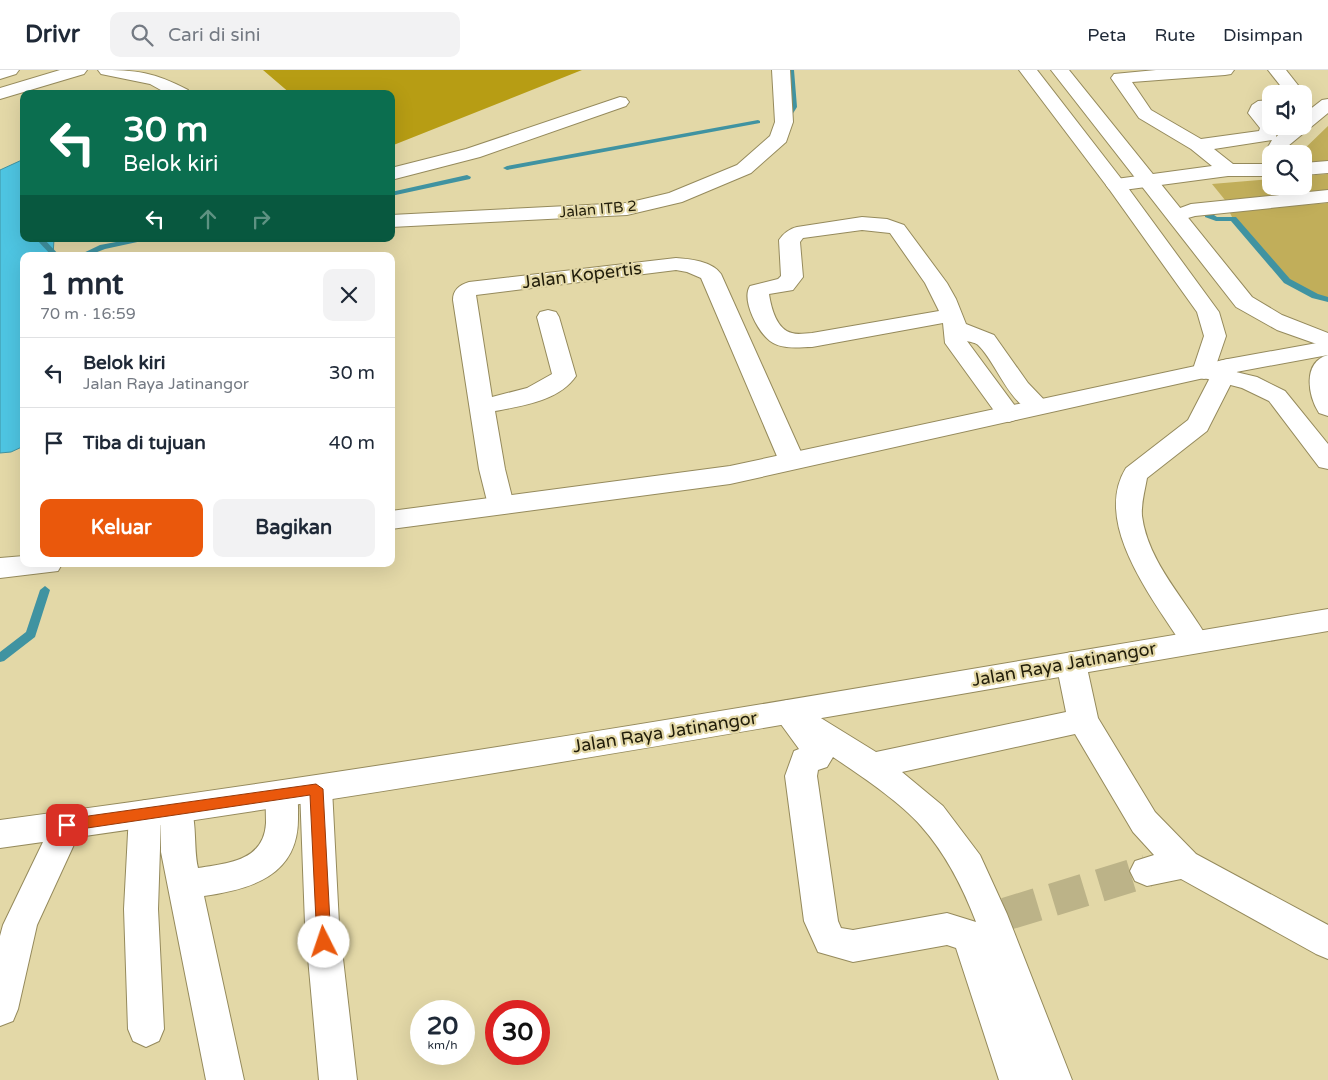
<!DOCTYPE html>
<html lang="id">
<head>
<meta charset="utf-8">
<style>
	:root { --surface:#fff; --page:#f2f2f3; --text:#1f2937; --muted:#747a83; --line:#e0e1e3; --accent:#ea580c }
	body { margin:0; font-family:"Varela Round",sans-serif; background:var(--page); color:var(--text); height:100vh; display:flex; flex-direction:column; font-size:19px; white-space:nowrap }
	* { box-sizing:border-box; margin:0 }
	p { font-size:16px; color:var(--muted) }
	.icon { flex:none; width:28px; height:28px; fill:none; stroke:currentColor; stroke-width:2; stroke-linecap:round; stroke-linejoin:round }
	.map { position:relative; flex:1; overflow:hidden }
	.panel { position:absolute; left:20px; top:182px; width:375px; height:315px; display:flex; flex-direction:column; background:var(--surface); border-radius:10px; box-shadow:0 5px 20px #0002 }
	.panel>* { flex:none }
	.guide { position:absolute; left:20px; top:20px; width:375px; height:152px; border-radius:10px; box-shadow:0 5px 20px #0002; background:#0b6e4f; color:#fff; overflow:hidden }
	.fabs { position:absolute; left:1262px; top:15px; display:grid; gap:10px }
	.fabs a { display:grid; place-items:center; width:50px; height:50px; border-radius:10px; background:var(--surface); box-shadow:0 5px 20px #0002; font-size:25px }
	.speed { position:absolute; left:410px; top:930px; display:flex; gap:10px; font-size:25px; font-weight:700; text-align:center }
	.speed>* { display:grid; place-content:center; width:65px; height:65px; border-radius:50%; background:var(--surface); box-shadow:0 5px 20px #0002; line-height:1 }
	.speed small { font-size:12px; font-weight:400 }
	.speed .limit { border:8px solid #d22; background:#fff; color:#111 }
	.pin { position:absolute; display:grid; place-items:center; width:42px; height:42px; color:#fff; margin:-21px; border-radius:10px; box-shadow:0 2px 8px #0006 }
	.me { position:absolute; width:55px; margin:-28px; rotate:356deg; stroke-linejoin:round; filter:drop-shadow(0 0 4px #0008) }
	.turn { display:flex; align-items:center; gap:18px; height:105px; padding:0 20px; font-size:22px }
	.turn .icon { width:65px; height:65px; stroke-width:2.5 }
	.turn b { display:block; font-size:35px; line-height:42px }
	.lanes { display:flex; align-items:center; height:48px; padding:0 20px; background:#0003; justify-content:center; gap:25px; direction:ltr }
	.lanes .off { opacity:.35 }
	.round { display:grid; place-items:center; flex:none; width:52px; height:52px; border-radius:10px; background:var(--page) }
	.overview { display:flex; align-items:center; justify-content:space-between; height:85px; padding:0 20px }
	h1 { font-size:30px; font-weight:700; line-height:38px }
	.primary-button { display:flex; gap:10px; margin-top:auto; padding:10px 20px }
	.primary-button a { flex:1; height:58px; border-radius:10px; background:var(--accent); color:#fff; font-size:20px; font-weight:700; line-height:58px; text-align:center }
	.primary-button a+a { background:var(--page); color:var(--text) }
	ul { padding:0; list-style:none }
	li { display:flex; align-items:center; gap:15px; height:70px; padding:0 20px; border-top:1px solid var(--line) }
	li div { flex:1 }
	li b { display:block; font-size:19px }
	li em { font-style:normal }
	header { display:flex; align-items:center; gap:30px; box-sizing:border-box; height:70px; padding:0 25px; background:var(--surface); border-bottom:1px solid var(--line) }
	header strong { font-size:24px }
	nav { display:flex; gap:28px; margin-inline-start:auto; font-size:18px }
	.search { width:350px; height:45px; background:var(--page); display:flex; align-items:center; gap:12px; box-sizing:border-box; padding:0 18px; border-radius:10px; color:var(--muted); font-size:19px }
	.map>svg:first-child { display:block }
</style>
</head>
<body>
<header>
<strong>Drivr</strong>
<div class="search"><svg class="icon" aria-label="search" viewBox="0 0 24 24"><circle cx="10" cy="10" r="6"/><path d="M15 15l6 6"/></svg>Cari di sini</div>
<nav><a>Peta</a><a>Rute</a><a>Disimpan</a></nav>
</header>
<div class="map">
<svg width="1328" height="1010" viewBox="0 0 1328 1010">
	<rect width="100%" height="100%" fill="#e3d8a7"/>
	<g fill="#c1ae5a">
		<polygon points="1328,56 1328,92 1304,94 1304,84 1299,84"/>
		<polygon points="1328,104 1328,120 1225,130 1212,114 1271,109 1271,116 1304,116 1304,106"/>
		<polygon points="1328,133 1328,230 1315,226 1287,211 1233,149 1229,141"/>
	</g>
	<polygon fill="#b79d14" points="263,0 582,0 391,76 391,24 291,24"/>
	<polygon fill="#4ec5e2" stroke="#4093a1" points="24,89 24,169 54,169 53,186 24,186 24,376 11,382 0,383 0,100"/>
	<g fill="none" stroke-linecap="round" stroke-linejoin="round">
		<g fill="#4093a1" fill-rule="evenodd">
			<polygon points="788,0 794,0 797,37 792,45 790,46 787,44 791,37"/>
			<polygon points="35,20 37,21 39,24 33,24 32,22"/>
			<polygon points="152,20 155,22 154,23 142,24"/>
			<polygon points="758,50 760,51 760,53 507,100 503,98 507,96"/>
			<polygon points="467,105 471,107 470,109 391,126 391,122"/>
			<polygon points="1205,143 1211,143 1217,147 1236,147 1290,209 1318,224 1328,227 1328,232 1312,228 1284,213 1231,151 1216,151 1205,147"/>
			<polygon points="36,169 44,169 60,186 52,186"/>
			<polygon points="132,169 146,169 142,171 105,179 87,186 77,186 100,175"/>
			<polygon points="45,516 50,520 35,567 4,591 0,592 0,582 26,562 40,520"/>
		</g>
		<polyline stroke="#bcb388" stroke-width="33" stroke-dasharray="33 16" stroke-linecap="butt" points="1006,844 1147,801"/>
		<g stroke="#958a5c" stroke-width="2">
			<g id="minor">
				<polygon points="0,0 19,0 16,4 0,9"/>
				<polygon points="60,0 87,0 84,4 0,29 0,18"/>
				<path d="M98 0C137 0 154 2 188 20L191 24H168L150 14 101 4Z"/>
				<polygon points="772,0 790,0 793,52 786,72 751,103 682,132 627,145 391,157 391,145 627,133 669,123 737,95 770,66 775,52"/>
				<polygon points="1156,0 1234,0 1231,4 1225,5 1132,12 1151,40 1201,69 1259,61 1260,58 1248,43 1252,35 1258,31 1271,30 1271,40 1266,42 1271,48 1271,56 1278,57 1276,67 1288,56 1304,56 1304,44 1322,30 1328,29 1328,43 1288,76 1284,84 1271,84 1271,89 1264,84 1272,70 1214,79 1233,94 1271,94 1271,106 1228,106 1116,121 1109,119 1106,115 1109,111 1116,109 1212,96 1191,79 1139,48 1111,8 1114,4"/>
				<polygon points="1268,0 1286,0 1305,24 1287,24"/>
				<polygon points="620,27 626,28 629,32 626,36 480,87 391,110 391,98 466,79"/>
				<polygon points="1328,91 1328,103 1304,105 1304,93"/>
				<polygon points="1328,120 1328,132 1195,146 1188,148 1185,153 1178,155 1171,153 1168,149 1172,141 1191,134"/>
				<path d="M862 147 887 149 904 155 947 213 956 229 966 254 994 265 1028 313 1051 337 1048 342C1014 351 998 293 978 275 976 273 971 272 967 271L1021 344 1018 349 1009 352 1000 349 945 273 943 253 812 277C799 277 782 280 770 271 758 262 741 230 750 216L778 209 781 206 779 170C784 163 789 159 797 157ZM862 160 890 163 925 213 939 241 812 263C806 263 798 265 792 263 777 260 771 238 769 224L793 220 803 207 800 172 803 168Z"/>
				<path d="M676 188C690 189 712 191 721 204L805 391 801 397 792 399 783 397 779 391 701 208 687 202 676 200 476 225 492 327 527 318 552 304 537 247 540 242 548 240 556 242 559 247 576 306C559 331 522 336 495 341L505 399 514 435 510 441 501 444 492 441 488 435 479 399 453 230C453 220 459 215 469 212Z"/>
				<path d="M1228 289 1236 291 1240 296 1210 355 1207 361 1147 408C1145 420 1141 433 1142 446 1148 493 1187 531 1209 571L1205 579 1195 582 1185 579C1156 533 1091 454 1126 398L1188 350 1216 296 1220 291Z"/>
				<path d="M1071 582 1081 585 1086 593 1098 648 1155 742 1196 784 1328 855V889L1316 884 1181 809 1147 816 1135 811 1130 801 1135 791 1154 785 1133 762 1075 664 902 702 943 736 980 785 1007 844 1072 1010H999L956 878 947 875 853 892 818 882 804 851 785 706 794 681 799 679 772 642 776 634 787 630 798 634 805 642 816 645 876 682 1066 642 1056 593 1061 585ZM833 687C860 705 900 732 921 756 946 784 963 818 976 852L947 843 853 860 841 858 838 851 817 706 818 700 827 697Z"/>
				<polygon points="316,706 327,710 332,719 339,854 357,1010 319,1010 305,854 300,719 305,710"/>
				<path d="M282 711 293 715C299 726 298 736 298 749 298 806 251 819 204 826L244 1010H206L161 782V748L158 839 164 959 159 971 146 977 133 971 128 959 124 839 129 744 134 734 145 730 156 734 161 744 166 730 177 726 188 730C198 750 193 776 198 798 228 793 264 791 266 753 266 739 264 727 271 715Z"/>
				<polygon points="67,741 78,745 83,755 37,855 18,939 13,951 0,956 0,866 3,855 56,745"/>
			</g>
		</g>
		<g stroke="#958a5c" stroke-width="2">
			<g id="major">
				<polygon points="1019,0 1037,0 1123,111 1219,242 1226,266 1212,307 1204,309 1196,307 1192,302 1204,266 1197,242 1109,119"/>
				<polygon points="1051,0 1069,0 1252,227 1282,245 1328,263 1328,278 1277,260 1236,237"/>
			</g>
		</g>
		<g stroke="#958a5c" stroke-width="2">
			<g id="highway">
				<polygon points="1328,271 1328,285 1236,302 1257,307 1285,321 1328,374 1328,399 1319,397 1269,331 1242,318 1204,308 730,414 391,459 391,441 730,396 1228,289"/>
				<path d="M1328 285V346L1319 343C1308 326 1302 292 1328 285Z"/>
				<polygon points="24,486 24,494 62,494 58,501 0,508 0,488"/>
				<path d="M1328 539V561C886 636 444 717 0 778V750C444 691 886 613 1328 539Z"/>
			</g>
		</g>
		<use href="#minor" fill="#fff" fill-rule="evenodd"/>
		<use href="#major" fill="#fff" fill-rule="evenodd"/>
		<use href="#highway" fill="#fff" fill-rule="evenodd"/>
	</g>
	<polygon fill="#ea580c" stroke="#983908" points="316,714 323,719 331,872 329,877 324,878 319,877 317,872 310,725 67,761 62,759 60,755 62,751 67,749"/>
	<g text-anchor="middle" stroke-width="4.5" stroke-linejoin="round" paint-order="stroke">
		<g font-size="15" fill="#211d0a" stroke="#e3d8a7">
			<text transform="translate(598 139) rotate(-5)" y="5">Jalan ITB 2</text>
		</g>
		<g font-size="18" fill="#211d0a" stroke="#e3d8a7">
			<text transform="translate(582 205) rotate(-7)" y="6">Jalan Kopertis</text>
			<text transform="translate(1064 594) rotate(-10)" y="6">Jalan Raya Jatinangor</text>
			<text transform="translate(665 662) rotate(-9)" y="6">Jalan Raya Jatinangor</text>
		</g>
	</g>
</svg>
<div class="fabs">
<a><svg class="icon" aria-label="sound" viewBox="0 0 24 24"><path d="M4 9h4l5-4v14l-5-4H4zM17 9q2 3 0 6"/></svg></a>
<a><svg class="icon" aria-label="search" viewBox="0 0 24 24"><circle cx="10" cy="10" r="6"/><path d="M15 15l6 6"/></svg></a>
</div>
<div class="speed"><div>20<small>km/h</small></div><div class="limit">30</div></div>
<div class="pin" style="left:67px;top:755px;background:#d93025"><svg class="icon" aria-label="arrive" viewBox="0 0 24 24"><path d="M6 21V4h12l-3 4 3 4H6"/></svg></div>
<svg class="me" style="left:324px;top:872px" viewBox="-20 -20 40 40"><circle r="19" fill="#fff"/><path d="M0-13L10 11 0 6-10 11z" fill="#ea580c"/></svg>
<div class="guide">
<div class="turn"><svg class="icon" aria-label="left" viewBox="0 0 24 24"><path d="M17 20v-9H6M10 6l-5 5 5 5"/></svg><div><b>30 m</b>Belok kiri</div></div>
<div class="lanes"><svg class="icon" aria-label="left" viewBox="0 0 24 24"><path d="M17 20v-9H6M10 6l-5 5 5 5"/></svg><svg class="icon off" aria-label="ahead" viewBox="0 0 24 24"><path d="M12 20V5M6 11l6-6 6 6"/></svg><svg class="icon off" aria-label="right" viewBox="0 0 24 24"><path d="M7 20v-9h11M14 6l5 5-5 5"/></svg></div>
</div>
<section class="panel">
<div class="overview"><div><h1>1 mnt</h1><p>70 m · 16:59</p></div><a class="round"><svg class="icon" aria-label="close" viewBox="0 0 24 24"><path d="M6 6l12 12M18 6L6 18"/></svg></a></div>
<ul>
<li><svg class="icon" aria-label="left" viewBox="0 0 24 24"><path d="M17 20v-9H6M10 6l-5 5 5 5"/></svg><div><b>Belok kiri</b><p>Jalan Raya Jatinangor</p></div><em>30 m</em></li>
<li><svg class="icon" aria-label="arrive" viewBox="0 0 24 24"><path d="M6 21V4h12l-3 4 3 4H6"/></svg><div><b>Tiba di tujuan</b></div><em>40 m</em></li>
</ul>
<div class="primary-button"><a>Keluar</a><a>Bagikan</a></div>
</section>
</div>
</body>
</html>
